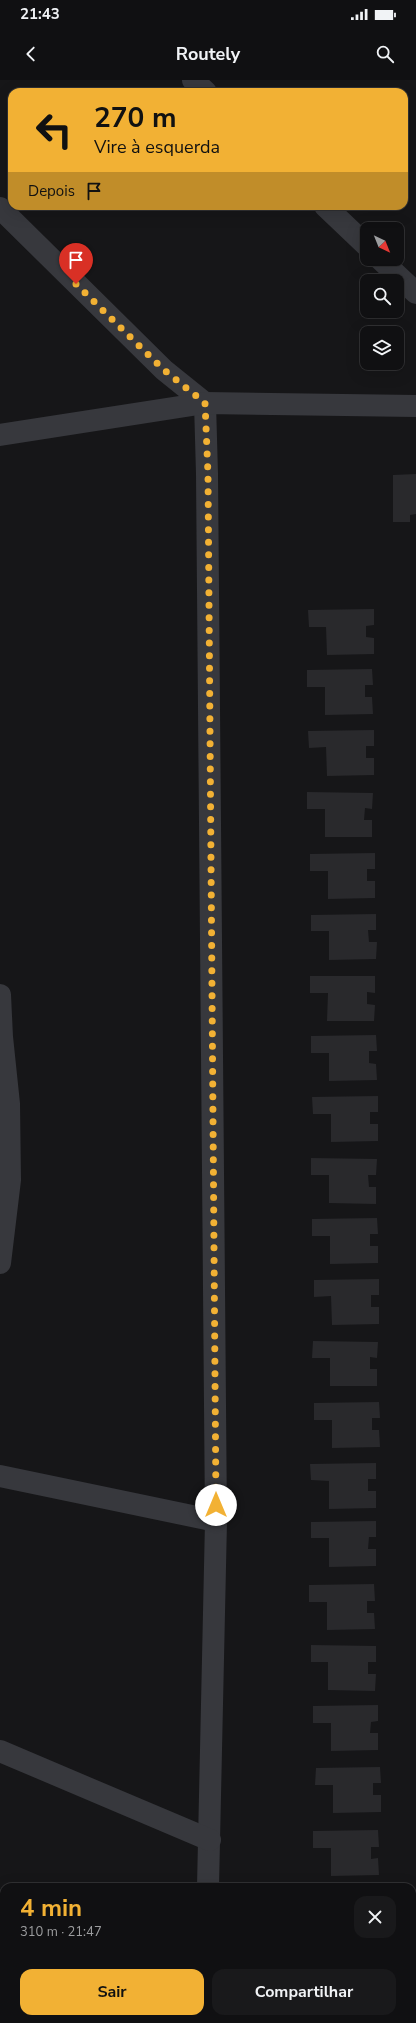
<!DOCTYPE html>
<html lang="pt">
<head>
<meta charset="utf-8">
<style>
	:root { --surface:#101012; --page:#19191b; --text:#f1f3f6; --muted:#9c9d9f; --line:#303032; --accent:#f2b134 }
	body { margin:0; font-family:"Nunito Sans",sans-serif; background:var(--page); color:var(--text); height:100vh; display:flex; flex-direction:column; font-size:15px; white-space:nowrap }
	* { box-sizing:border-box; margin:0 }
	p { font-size:13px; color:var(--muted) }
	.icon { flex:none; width:22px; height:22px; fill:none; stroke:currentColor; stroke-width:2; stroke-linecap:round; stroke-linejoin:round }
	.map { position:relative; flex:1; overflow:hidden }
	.drawer { position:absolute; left:0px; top:1803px; width:416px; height:140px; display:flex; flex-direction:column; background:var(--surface); border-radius:12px 12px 0 0; box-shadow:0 4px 16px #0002,0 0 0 1px var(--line) }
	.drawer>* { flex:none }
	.guide { position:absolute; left:8px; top:8px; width:400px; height:122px; border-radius:12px; box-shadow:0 4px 16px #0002,0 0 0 1px var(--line); background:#f2b134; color:#111; overflow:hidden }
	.needle { width:26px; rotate:137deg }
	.controls { position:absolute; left:360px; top:142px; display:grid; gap:8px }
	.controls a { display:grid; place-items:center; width:44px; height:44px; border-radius:8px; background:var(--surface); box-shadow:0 4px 16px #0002,0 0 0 1px var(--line); font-size:20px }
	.pin { position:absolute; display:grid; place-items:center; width:34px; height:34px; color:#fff; margin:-41px -17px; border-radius:50% 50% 50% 0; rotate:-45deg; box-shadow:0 0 4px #0007 }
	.pin .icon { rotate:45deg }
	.me { position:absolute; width:44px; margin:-22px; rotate:0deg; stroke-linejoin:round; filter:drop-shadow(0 0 3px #0008) }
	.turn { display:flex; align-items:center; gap:14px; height:84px; padding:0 20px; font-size:18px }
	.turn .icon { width:52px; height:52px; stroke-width:2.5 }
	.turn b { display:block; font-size:28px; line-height:34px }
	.then { display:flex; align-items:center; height:38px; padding:0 20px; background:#0003; gap:8px; font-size:15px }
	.round { display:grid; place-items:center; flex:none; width:42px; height:42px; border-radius:12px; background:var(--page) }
	.head { display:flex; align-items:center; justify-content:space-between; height:68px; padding:0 20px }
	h1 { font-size:24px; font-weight:700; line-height:30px; color:var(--accent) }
	.primary-button { display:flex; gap:8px; margin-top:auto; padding:8px 20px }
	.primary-button a { flex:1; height:46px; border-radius:12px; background:var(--accent); color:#111; font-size:16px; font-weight:700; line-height:46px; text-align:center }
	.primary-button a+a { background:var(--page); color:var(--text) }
	.status { display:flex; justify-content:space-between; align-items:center; height:28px; padding:0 20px; background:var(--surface); direction:ltr }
	.status svg { height:11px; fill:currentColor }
	header { display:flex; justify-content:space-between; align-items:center; height:52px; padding:0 20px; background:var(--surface); font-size:18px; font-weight:700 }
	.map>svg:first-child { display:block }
</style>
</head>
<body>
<div class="status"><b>21:43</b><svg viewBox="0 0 49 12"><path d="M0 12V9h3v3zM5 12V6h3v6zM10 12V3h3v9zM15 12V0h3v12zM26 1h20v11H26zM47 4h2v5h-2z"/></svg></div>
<header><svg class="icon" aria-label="back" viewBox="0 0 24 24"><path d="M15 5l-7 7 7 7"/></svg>Routely<svg class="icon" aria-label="search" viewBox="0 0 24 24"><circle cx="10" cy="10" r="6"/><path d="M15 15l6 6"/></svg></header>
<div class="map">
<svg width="416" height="1943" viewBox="0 0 416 1943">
	<rect width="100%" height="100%" fill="#161618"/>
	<g fill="#29292c">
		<polygon points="416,394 416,434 410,435 410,442 393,442 393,395"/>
		<polygon points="374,529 374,545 366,546 366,557 374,558 374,574 327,575 326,547 309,547 308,530"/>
		<polygon points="372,589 373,605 365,605 365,617 372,617 373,634 325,635 325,607 307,607 307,590"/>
		<polygon points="374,650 374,666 366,666 366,678 374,678 374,695 327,696 326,667 309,668 308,651"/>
		<polygon points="307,712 373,713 372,729 365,728 364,740 372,740 372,757 325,757 325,729 307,729"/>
		<polygon points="375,773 375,789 367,789 367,801 375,801 375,818 328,819 328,791 310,791 310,774"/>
		<polygon points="376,834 376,850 368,850 369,862 377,862 376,879 329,880 329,851 311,851 311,835"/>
		<polygon points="310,896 375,896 375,913 367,912 367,924 375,925 374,941 327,941 328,913 310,913"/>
		<polygon points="376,955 377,971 369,971 369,983 376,984 377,1000 329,1001 329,973 311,973 311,956"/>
		<polygon points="378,1016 378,1032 370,1032 370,1044 378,1044 378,1061 331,1062 331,1034 313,1034 312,1017"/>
		<polygon points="311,1078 377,1079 376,1095 368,1095 369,1107 376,1107 376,1124 329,1123 329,1095 311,1095"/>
		<polygon points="377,1138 378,1154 370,1154 370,1166 378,1166 378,1183 330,1184 330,1156 312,1156 312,1139"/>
		<polygon points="379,1199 379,1215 371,1215 371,1227 379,1227 379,1244 332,1245 331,1216 314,1217 314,1200"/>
		<polygon points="313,1261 378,1262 377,1278 370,1277 370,1289 377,1289 377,1306 330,1306 330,1278 312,1278"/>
		<polygon points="379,1322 380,1338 372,1338 372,1350 379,1350 380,1367 332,1368 332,1340 314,1340 314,1323"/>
		<polygon points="376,1383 376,1399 368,1399 368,1411 376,1411 376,1428 329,1429 329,1401 311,1400 310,1384"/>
		<polygon points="376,1441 376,1457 369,1457 368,1469 376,1469 376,1486 329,1487 329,1458 311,1458 311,1442"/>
		<polygon points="374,1504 375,1521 367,1521 367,1533 374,1533 375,1549 327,1550 327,1522 309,1522 309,1505"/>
		<polygon points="311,1565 376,1566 376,1582 368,1582 368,1594 376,1594 375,1611 328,1610 328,1582 311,1582"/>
		<polygon points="378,1625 378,1641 371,1642 370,1653 378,1653 378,1670 331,1671 331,1643 313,1643 313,1626"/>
		<polygon points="380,1687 381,1703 373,1703 373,1715 381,1715 381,1732 333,1733 333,1705 315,1705 316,1688"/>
		<polygon points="378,1750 379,1767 371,1767 371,1779 378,1778 379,1795 331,1796 331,1768 313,1768 313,1751"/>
		<rect x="319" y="1939" width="66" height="4"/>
	</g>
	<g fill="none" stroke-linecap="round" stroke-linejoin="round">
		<g stroke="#37383d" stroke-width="22">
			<polyline points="193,0 206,12"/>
			<polyline points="325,126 367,166"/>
			<polyline points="0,128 164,290 205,323"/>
			<polyline points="380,179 416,213"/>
			<polyline points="205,323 207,394 216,1441 208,1807"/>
			<polyline points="0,355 205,323 416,326"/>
			<polyline points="0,915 2,957 9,1024 10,1100 0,1183"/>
			<polyline points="0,1396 216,1441"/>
			<polyline points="0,1671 210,1760"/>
			<polyline points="0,1844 4,1846"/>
			<polyline points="166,1939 173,1943"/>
			<polyline points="202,1943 203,1939"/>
		</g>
	</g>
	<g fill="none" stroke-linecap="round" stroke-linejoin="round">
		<polyline stroke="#f2b134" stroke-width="7" stroke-dasharray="0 12.6" points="76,204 164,290 205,323 208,394 216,1425"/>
	</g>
</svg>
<div class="controls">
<a><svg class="needle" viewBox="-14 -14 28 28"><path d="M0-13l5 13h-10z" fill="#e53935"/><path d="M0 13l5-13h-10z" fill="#9c9d9f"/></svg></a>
<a><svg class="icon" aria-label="search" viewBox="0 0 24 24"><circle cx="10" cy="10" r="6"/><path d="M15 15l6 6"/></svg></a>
<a><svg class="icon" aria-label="layers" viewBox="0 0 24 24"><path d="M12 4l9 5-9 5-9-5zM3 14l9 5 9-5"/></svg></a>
</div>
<div class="pin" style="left:76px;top:204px;background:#d93025"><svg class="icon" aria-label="arrive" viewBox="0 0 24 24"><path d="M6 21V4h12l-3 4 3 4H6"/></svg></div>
<svg class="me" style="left:216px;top:1425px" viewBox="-20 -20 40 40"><circle r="19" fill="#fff"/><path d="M0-13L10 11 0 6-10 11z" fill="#f2b134"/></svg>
<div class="guide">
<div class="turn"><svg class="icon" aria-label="left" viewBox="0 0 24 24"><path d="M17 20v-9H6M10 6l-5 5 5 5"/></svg><div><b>270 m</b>Vire à esquerda</div></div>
<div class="then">Depois<svg class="icon" aria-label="arrive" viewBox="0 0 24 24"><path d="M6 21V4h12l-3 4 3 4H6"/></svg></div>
</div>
<section class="drawer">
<div class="head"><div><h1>4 min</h1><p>310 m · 21:47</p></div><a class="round"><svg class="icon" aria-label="close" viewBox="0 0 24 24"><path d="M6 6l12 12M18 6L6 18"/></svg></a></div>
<div class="primary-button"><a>Sair</a><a>Compartilhar</a></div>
</section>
</div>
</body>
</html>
